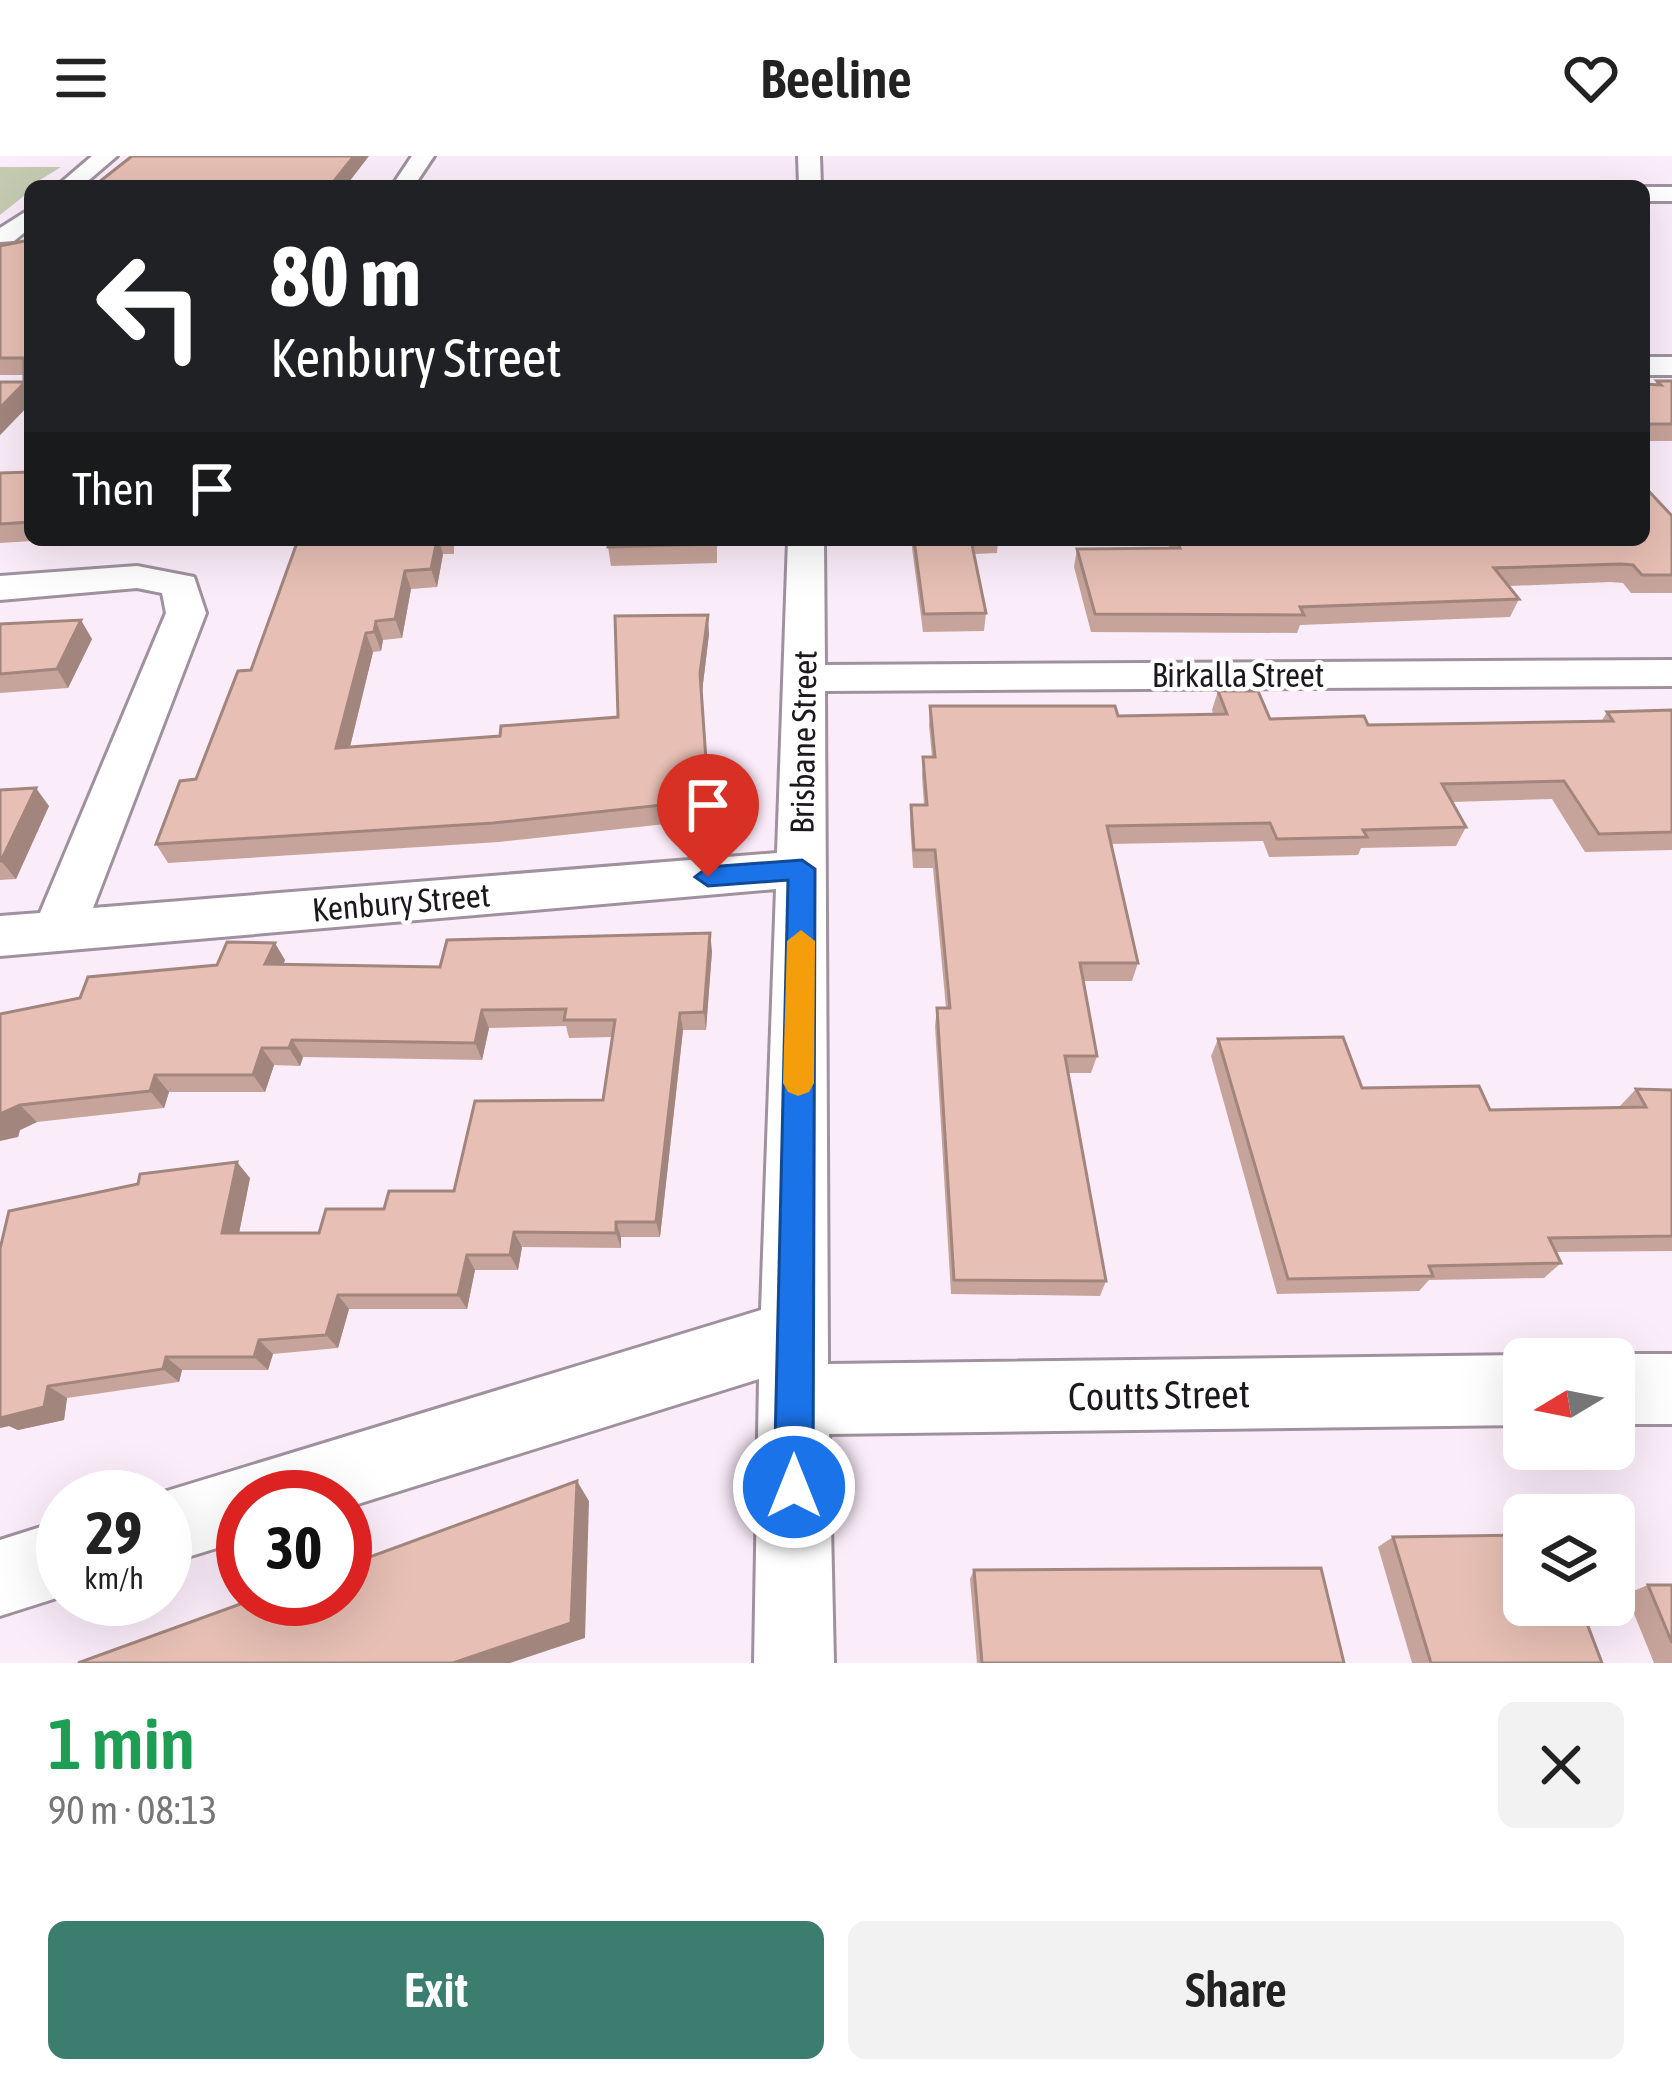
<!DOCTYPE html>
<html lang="en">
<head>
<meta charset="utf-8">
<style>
	:root { --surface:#fff; --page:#f2f2f2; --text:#222; --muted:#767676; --accent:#3b7e70 }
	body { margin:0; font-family:"Asap Condensed",sans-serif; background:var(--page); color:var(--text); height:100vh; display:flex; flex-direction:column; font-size:45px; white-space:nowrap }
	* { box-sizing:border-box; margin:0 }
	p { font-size:39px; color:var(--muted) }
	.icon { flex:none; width:66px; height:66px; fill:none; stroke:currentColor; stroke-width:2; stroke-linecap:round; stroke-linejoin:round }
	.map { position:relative; height:1507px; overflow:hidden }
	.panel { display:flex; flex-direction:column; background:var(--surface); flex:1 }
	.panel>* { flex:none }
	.top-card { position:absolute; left:24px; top:24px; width:1626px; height:366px; border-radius:18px; box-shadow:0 12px 48px #0002; background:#202124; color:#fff; overflow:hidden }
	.needle { width:78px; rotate:260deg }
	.tools { position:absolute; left:1503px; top:1182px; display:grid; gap:24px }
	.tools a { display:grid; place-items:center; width:132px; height:132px; border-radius:18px; background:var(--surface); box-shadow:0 12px 48px #0002; font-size:60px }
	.speed { position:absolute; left:36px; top:1314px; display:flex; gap:24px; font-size:60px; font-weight:700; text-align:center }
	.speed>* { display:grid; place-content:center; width:156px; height:156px; border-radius:50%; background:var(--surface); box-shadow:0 12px 48px #0002; line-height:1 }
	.speed small { font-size:30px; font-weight:400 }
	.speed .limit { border:18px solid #d22; background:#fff; color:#111 }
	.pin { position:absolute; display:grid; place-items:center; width:102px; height:102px; color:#fff; margin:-123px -51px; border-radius:50% 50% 50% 0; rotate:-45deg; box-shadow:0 0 12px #0007 }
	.pin .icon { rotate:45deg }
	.me { position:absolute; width:132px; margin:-66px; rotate:0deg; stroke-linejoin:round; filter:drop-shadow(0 0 9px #0008) }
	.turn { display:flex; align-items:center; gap:42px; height:252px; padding:0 48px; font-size:54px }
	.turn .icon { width:156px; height:156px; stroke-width:2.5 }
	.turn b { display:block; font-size:84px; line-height:102px }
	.then { display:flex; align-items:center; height:114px; padding:0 48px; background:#0003; gap:24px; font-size:45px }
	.round { display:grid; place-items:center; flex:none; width:126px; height:126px; border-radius:18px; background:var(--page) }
	.headline { display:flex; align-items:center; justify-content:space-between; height:204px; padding:0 48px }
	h1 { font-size:72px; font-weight:600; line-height:90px; color:#1e9e55 }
	.button { display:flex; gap:24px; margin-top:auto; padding:24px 48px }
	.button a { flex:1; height:138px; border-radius:18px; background:var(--accent); color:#fff; font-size:48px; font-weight:600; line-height:138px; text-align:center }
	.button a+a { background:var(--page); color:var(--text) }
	header { display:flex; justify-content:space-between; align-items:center; height:156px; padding:0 48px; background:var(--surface); font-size:54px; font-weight:600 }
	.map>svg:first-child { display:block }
</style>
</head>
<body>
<header><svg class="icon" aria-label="menu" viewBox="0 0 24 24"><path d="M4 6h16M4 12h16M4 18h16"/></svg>Beeline<svg class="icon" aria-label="heart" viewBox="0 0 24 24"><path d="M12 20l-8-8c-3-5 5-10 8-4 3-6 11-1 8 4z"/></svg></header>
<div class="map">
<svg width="1672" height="1507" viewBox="0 0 1672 1507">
	<rect width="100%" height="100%" fill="#fbecfa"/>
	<polygon fill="#c4cbb1" points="0,11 61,11 30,30 30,35 0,59"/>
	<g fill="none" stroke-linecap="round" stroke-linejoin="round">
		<g stroke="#9f929e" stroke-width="6">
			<g id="street">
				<polygon points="92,0 117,0 82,30 57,30"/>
				<polygon points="412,0 434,0 414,30 392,30"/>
				<polygon points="798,0 820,0 821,30 799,30"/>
				<rect x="1644" y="31" width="28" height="14"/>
				<polygon points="30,53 30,72 14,85 0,86 0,72"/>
				<rect x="1644" y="201" width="28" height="18"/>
				<polygon points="788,384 824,384 825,509 1672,504 1672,530 825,535 828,1208 1524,1199 1533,1203 1524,1203 1524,1269 829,1278 834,1507 754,1507 759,1223 345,1352 345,1341 243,1341 243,1384 165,1408 165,1341 147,1341 761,1154 776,733 0,800 0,760 40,757 166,457 162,437 137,432 0,444 0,420 137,410 194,421 206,457 93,752 777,697"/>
				<polygon points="1614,1198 1672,1198 1672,1268 1614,1268 1614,1203 1602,1203"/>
				<polygon points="63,1364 63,1440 0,1460 0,1384"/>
			</g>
		</g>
		<use href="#street" fill="#fff" fill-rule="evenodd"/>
	</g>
	<g fill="#c7a49b">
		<polygon points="30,81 30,248 0,279 0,226 24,226 24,219 0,219 0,90 24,85"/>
		<polygon points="1657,225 1672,225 1672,285 1644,285 1644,228 1655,229"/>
		<polygon points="30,316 30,384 48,384 0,387 0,317"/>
		<polygon points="1672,360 1672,437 1631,437 1623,427 1611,426 1509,430 1519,443 1510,461 1300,469 1297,477 1091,476 1074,411 1077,393 1169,392 1168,384 1644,384"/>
		<polygon points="298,384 454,384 454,398 443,398 437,431 411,433 402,482 383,484 381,495 373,496 350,591 500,580 618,561 709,478 702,536 709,638 672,642 675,667 499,686 168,707 156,688 196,623 251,514"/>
		<polygon points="609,384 717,384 717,407 611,410 608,391"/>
		<polygon points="911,384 998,384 997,397 974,398 986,457 984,475 923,476"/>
		<polygon points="0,468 92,483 68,532 0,537"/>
		<polygon points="1218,535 1270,563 1368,569 1601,566 1607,556 1672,554 1672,694 1585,696 1552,643 1452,646 1466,671 1456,690 1361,692 1358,699 1269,701 1263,685 1111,688 1138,807 1132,825 1083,825 1097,900 1091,917 1068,917 1106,1125 1100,1140 951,1138 935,870 937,852 946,852 933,712 913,712 910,667 911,649 924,649 922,620 923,601 932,601 929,569 930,550 1118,560 1213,558 1212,554"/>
		<polygon points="0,634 49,650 16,723 0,724"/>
		<polygon points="712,795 706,874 683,874 660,1081 621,1081 621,1092 522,1091 518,1114 475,1114 467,1153 349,1153 338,1192 273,1198 268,1214 182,1214 179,1226 67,1242 64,1264 18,1274 9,1270 0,1272 0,1093 250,1022 239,1077 319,1077 384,1053 454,1035 603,944 613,881 569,882 566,870 489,872 482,904 303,901 300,910 274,909 265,936 169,936 164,952 37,966 20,974 18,981 0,858 285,804 283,809 440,811"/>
		<polygon points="1218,883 1362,932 1490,954 1621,952 1620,950 1636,933 1672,934 1672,1095 1556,1096 1561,1107 1544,1122 1429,1124 1419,1135 1277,1138 1211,900"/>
		<polygon points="1393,1381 1602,1507 1412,1507 1378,1391"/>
		<polygon points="974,1414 1344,1507 977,1507 970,1423"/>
		<polygon points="1648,1429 1672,1429 1672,1507 1654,1507 1626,1438"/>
	</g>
	<g fill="#a2867e">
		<polygon points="354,0 369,0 346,30 330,30"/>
		<polygon points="30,221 30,248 0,279 0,252"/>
		<polygon points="437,384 439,384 443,398 437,431 431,413"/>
		<polygon points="405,415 411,433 402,482 395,463"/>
		<polygon points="708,459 709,478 702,536 709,638 700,517"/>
		<polygon points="81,464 92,483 68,532 57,513"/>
		<polygon points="376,465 383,484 381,495 374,476"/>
		<polygon points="366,477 373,496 345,611 336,592"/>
		<polygon points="36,632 49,650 16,723 1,705"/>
		<polygon points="710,777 712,795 706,874 704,856"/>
		<polygon points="275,787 285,804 276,826 265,808"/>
		<polygon points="482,854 489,872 482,904 475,887"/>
		<polygon points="680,857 683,874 660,1081 656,1066"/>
		<polygon points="292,884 303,901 300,910 289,892"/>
		<polygon points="262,892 274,909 265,936 253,919"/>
		<polygon points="155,919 169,936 164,952 150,935"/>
		<polygon points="20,949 37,966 20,974 18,981 0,985 0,965 2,957"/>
		<polygon points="237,1006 250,1022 236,1092 222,1077"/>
		<polygon points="616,1066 621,1081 621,1092 616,1077"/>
		<polygon points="514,1076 522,1091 518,1114 510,1099"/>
		<polygon points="467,1099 475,1114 467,1153 458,1139"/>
		<polygon points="338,1139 349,1153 338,1192 326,1179"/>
		<polygon points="259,1184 273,1198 268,1214 254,1201"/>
		<polygon points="166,1201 182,1214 179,1226 163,1213"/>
		<polygon points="48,1230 67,1242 64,1264 18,1274 9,1270 0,1272 0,1256"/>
		<polygon points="577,1325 589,1345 585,1482 510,1507 453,1507"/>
	</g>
	<g fill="#e7bfb4" stroke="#a2867e" stroke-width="3">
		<polygon points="132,0 354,0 330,30 94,30"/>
		<polygon points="30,81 30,221 0,252 0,226 24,226 24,202 0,202 0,90 24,85"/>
		<polygon points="1657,225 1672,225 1672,268 1644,268 1644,228 1661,229"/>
		<polygon points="30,316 30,366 0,368 0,317"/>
		<polygon points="1644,330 1672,360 1672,419 1642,419 1633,409 1621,408 1494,412 1519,443 1300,451 1304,459 1095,458 1077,393 1180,392 1177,384 1644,384"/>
		<polygon points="298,384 437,384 431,413 405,415 395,463 376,465 374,476 366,477 336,592 500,580 501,570 618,561 615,460 708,459 700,517 707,619 669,623 672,648 493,667 156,688 180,625 196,623 238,515 251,514"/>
		<polygon points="609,384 715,384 715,388 608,391"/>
		<polygon points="914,384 971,384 986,457 924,458"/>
		<polygon points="81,464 57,513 0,518 0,468"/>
		<polygon points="1218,535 1258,535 1270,563 1364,560 1368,569 1613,565 1607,556 1672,554 1672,676 1599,678 1564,625 1442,628 1466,671 1363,674 1367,681 1277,683 1270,667 1107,670 1138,807 1080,807 1097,900 1065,900 1106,1125 954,1124 937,852 950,852 935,694 914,694 911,649 927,649 923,601 935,601 930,550 1115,550 1118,560 1227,558"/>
		<polygon points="36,632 1,705 0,705 0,634"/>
		<polygon points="710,777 704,856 680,857 656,1066 616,1066 616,1077 514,1076 510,1099 467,1099 458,1139 338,1139 326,1179 259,1184 254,1201 166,1201 163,1213 48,1230 44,1251 0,1262 0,1093 9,1055 138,1028 140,1018 237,1006 222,1077 319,1077 326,1053 384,1053 389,1035 454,1035 475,945 603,944 615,864 564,864 566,853 482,854 475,887 292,884 289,892 262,892 253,919 155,919 150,935 20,949 2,957 0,965 0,858 80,842 88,821 217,809 227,786 275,787 265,808 440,811 447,784"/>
		<polygon points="1343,881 1362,932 1479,930 1490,954 1646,951 1636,933 1672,934 1672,1080 1549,1082 1561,1107 1429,1110 1433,1120 1288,1123 1218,883"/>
		<polygon points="577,1325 571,1467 453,1507 78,1507 254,1443 345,1443 345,1410"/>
		<polygon points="1524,1379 1524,1449 1580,1449 1602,1507 1431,1507 1393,1381"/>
		<polygon points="1321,1412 1344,1507 982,1507 974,1414"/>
		<polygon points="1648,1429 1672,1429 1672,1487"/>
	</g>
	<polygon fill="#1a73e8" stroke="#114b97" stroke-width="3" points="802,704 815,713 813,1331 807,1345 794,1351 780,1345 774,1331 788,724 708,730 695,721 708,711"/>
	<polygon fill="#f59e0b" points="801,774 815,785 814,927 809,936 798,940 788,936 783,927 787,785"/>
	<g text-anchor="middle" stroke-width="9" stroke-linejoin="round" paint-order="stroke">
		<g font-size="33" fill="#1d181d" stroke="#fff">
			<text x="1238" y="531">Birkalla Street</text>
			<text transform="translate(803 586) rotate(-89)" y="12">Brisbane Street</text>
			<text transform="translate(401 746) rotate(-5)" y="12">Kenbury Street</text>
		</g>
		<g font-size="39" fill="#1d181d" stroke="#fff">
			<text transform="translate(1159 1239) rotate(-1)" y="14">Coutts Street</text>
		</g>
	</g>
</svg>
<div class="tools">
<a><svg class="needle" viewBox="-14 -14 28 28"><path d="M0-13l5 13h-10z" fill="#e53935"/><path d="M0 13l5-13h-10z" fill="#767676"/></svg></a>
<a><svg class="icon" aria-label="layers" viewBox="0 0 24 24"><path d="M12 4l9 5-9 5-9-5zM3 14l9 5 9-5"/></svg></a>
</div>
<div class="speed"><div>29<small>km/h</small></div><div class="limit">30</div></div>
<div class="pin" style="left:708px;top:721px;background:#d93025"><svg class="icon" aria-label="arrive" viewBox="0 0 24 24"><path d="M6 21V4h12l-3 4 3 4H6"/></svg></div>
<svg class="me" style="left:794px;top:1331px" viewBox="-20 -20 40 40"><circle r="17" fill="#1a73e8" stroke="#fff" stroke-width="3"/><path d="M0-11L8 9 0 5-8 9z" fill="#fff"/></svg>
<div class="top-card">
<div class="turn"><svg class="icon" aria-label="left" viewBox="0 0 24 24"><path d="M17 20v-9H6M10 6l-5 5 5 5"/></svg><div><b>80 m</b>Kenbury Street</div></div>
<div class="then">Then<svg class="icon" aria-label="arrive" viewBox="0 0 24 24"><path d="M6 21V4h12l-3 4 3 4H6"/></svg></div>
</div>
</div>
<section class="panel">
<div class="headline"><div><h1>1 min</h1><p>90 m · 08:13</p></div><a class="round"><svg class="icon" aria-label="close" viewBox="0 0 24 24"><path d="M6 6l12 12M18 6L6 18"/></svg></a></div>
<div class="button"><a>Exit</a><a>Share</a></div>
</section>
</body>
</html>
